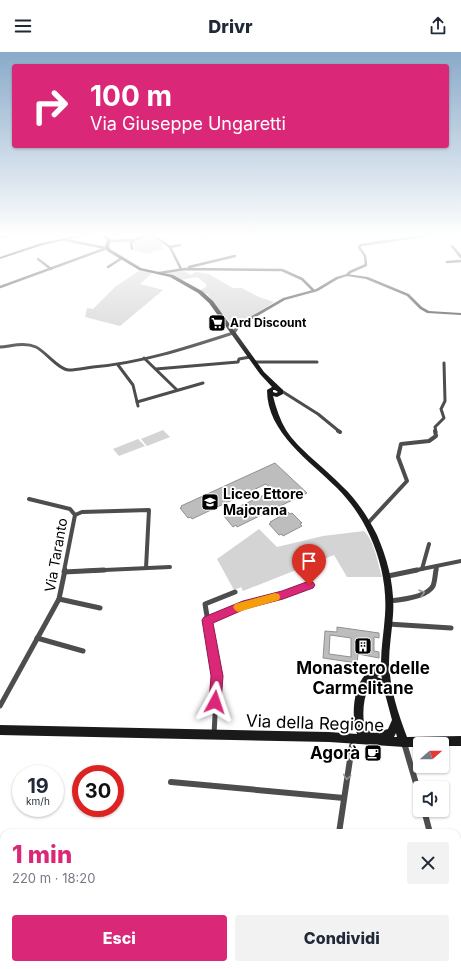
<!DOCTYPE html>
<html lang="it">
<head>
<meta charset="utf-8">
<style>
	:root { --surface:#fff; --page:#f2f2f3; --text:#1f2937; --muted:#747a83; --accent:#db2777 }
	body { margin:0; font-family:Inter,sans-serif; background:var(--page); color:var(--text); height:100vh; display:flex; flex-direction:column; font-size:15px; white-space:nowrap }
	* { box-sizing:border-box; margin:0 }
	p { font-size:13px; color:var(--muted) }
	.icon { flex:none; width:22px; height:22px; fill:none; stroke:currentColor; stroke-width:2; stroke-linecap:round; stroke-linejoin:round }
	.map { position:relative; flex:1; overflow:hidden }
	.details { position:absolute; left:0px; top:777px; width:461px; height:140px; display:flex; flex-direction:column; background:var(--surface); border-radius:12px 12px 0 0; box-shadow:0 1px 3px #0004 }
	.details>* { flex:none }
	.hud { position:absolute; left:12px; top:12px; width:437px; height:84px; border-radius:4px; box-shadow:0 1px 3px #0004; background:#db2777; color:#fff; overflow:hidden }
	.needle { width:26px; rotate:70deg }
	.tools { position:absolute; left:413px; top:685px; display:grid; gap:8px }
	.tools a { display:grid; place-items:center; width:36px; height:36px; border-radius:4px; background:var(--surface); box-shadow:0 1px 3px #0004; font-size:20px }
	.speed { position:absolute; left:12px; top:713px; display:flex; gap:8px; font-size:20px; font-weight:700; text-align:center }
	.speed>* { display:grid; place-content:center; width:52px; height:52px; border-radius:50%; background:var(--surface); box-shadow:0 1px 3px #0004; line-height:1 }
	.speed small { font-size:10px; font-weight:400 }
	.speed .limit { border:6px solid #d22; background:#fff; color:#111 }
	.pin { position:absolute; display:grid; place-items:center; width:34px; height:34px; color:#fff; margin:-41px -17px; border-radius:50% 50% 50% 0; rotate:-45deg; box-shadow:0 0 4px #0007 }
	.pin .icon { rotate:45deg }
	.me { position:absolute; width:44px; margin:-22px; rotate:5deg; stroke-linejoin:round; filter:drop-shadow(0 0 3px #0008) }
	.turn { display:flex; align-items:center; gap:14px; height:84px; padding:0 12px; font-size:18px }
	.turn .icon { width:52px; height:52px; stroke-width:2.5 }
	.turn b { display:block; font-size:28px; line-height:34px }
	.round { display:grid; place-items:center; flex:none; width:42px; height:42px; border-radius:4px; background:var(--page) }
	.head { display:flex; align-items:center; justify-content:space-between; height:68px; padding:0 12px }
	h1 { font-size:24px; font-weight:800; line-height:30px; color:var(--accent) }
	.cta { display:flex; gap:8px; margin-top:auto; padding:8px 12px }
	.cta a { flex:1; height:46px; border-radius:4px; background:var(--accent); color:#fff; font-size:16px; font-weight:800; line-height:46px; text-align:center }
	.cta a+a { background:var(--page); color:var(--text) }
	header { display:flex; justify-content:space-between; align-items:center; height:52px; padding:0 12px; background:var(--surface); font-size:18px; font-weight:800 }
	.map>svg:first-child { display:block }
</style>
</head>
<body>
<header><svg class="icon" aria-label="menu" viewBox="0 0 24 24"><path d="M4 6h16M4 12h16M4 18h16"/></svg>Drivr<svg class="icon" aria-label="share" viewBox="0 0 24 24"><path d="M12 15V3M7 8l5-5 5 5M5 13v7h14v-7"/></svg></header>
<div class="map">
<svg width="461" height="917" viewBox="0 0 461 917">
	<rect width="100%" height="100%" fill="#fff"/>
	<g fill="#d4d4d4">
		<polygon points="148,184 162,192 163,198 153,199 152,202 134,199 133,191"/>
		<polygon points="140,218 152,221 140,232 163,238 120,274 85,265 87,256 93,257 115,235"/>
		<path d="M184 219 191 223 196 220 209 222 233 236H242L259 245 274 250C264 257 241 272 230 271L208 243 209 242H206L200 238 206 235V232L197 225 181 228 166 221Z"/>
		<polygon points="163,378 170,385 147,394 141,387"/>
		<polygon points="138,387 145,394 119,404 113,397"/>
		<path d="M259 477 277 495 323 484 364 479C374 488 378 512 382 525H347L334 503 243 539 241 535 234 538 217 507Z"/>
	</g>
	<g fill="#bdbdbd" stroke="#919191" fill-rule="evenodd">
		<polygon points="275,411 307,441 237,475 236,473 233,475 224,464 226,463 225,461 273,439 266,432 192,467 191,465 188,466 180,456 182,455 181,454"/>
		<polygon points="288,460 290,462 292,461 302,471 300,472 302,474 283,484 282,482 279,483 269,472 271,471 270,470"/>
		<path d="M337 575 379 581V586L374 585V599L379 600V606L358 602 357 611 323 606 325 579 337 580ZM330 583 351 586V605L329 602Z"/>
	</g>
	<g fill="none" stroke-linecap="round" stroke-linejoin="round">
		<g stroke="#4d4d4d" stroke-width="2.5">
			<polyline points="151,182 170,195 181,217"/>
			<polyline points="200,182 206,185"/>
			<polyline points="0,185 15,182"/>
			<polyline points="65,188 106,196"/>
			<polyline points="109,189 134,188 147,183"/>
			<polyline points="452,194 461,205"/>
			<polyline points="170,195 180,193"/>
			<polyline points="132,197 131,191 134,188"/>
			<polyline points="38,207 51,217"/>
			<polyline points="447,210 461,209"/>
			<polyline points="108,215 122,206"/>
			<polyline points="189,215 235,204"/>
			<polyline points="159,221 185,217 282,218 302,227 314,239"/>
			<polyline points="347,223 350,220 366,213 365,204 359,195 361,193 436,182"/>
			<polyline points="0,235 107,196"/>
		</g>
		<g stroke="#4d4d4d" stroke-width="3">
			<path d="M0 295C12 294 25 290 36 295 46 300 59 318 69 318 77 318 85 316 93 315 141 311 187 296 233 281"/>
			<polyline points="144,306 177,338"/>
			<polyline points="254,310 317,310"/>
			<polyline points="118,313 133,333 138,354"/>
			<polyline points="156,317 238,310 239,307 250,305"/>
			<polyline points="280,338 318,362 340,380"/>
			<polyline points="137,350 203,331"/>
			<polyline points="436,380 435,375 444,366 441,357 445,349 444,311"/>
		</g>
		<g stroke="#4d4d4d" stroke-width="4">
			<polyline points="338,379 340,380"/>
			<polyline points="29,447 70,457 75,463 64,519"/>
			<polyline points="75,463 82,460 149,458 146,516"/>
			<polyline points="368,471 407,429 398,405 401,392 429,389 436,384 435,379"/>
			<polyline points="422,517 429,492"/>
			<polyline points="83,519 170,515"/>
			<polyline points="412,519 461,509"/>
			<polyline points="436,519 437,514"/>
		</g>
		<g stroke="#4d4d4d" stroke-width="5">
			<polyline points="64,520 104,518"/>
			<polyline points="388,524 417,518"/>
			<polyline points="59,547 100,556"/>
			<path d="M389 549C400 548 427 545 433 534 435 529 435 523 436 518"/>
			<polyline points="208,568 243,553 283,543 309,533"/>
			<polyline points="388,572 451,576"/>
			<polyline points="37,586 83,599"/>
			<polyline points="0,654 59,547 65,518"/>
			<polyline points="214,683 217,624 205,552 235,540"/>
			<polyline points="404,690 405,695"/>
			<polyline points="352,695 353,687"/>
		</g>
		<g stroke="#4d4d4d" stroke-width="6">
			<polyline points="405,694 420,745"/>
			<polyline points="171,730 344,746"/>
			<polyline points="424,758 430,781"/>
			<polyline points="339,781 352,694"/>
			<polyline points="457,873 461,887"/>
			<polyline points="374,913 374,917"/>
			<polyline points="285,917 287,913"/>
		</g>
		<g fill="#4d4d4d" fill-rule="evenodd">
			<polygon points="347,222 368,225 409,242 422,255 429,259 461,261 461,263 427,261 420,257 407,244 366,227 347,224 338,227 318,239 285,248 240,274 235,282 231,281 238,272 283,246 316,237 336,225"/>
			<polygon points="0,799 4,801 4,813 0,811"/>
			<polygon points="133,913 146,913 148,917 135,917"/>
		</g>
		<g fill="#1a1a1a" fill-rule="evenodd">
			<polygon points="88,182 94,182 43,193 0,207 0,205 41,191"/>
			<path d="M100 182H104L111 188 109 194 110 197 141 216 173 223 202 239 213 249 264 320 283 338V342L277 345 273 344C276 356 280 368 286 378 298 397 326 417 342 434 357 448 368 465 377 483 388 508 395 536 393 563 392 579 389 595 389 611 390 637 398 661 407 685L461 684V694H442V692H420V695H404L329 690 0 683V673L329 680 357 682C351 666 353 636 365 623 370 619 376 616 381 611 381 595 384 579 385 563 387 536 381 508 370 484 362 466 351 450 337 436 310 409 267 381 267 338L272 335 260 322 209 251 198 241 170 225 139 218 107 199 105 194 107 188ZM273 338H275L278 340 276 341 273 340ZM381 622 382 627 377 625ZM373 632 380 634 384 638 392 668 388 677 375 681 365 677C362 663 363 647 369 634ZM396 681 397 685H394Z"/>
		</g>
	</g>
	<defs><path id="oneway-chevron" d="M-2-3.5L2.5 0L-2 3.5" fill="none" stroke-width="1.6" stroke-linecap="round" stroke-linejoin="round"/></defs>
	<g stroke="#949494">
		<use href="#oneway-chevron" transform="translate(422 541) rotate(-16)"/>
		<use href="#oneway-chevron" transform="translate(347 725) rotate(98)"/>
	</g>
	<linearGradient id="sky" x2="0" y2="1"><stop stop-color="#89aac9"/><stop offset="0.59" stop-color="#fff"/><stop offset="1" stop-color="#fff" stop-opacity="0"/></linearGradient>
	<rect width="461" height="310" fill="url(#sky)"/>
	<polygon fill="#db2777" stroke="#8e194d" points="309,529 313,530 315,533 313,536 283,547 245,557 213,571 223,624 221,650 219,655 215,656 210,655 209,650 211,624 202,568 204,565 243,549 282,539"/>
	<polygon fill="#f59e0b" points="275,541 279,542 280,545 279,548 238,560 235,558 233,555 235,552"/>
	<defs>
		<g id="supermarket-square" transform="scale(0.9)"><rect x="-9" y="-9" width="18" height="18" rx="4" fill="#000" stroke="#fff"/><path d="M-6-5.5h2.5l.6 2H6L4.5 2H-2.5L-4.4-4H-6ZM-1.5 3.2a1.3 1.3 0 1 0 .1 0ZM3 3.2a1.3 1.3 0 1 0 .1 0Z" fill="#fff"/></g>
		<g id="school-square" transform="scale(0.9)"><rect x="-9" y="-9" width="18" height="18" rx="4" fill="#000" stroke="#fff"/><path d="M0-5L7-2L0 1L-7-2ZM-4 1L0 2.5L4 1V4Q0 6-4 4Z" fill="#fff"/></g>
		<g id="building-square" transform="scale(0.9)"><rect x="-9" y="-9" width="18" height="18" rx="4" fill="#000" stroke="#fff"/><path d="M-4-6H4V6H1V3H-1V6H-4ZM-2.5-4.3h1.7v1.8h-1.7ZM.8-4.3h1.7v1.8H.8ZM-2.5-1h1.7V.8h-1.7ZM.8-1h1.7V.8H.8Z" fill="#fff"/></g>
		<g id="cafe-square" transform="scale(0.9)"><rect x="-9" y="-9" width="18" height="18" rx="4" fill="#000" stroke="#fff"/><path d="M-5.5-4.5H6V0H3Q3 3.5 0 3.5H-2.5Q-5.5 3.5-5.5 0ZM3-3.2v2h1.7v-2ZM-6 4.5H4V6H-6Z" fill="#fff"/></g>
	</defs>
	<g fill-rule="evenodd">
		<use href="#supermarket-square" x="217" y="271"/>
		<use href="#school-square" x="210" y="450"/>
		<use href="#building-square" x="363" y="594"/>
		<use href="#cafe-square" x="373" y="701"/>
	</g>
	<g text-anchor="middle" stroke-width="3.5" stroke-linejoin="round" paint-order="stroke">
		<g font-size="12" font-weight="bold" fill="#000" stroke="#fff" text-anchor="start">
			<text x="230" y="275">Ard Discount</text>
		</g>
		<g font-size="14" font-weight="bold" fill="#000" stroke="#fff" text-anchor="start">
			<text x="223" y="447">Liceo Ettore<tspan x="223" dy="16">Majorana</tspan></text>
		</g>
		<g font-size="14" fill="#000" stroke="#fff">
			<text transform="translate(56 503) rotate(-80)" y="5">Via Taranto</text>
		</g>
		<g font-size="17" font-weight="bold" fill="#000" stroke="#fff">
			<text x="363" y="622">Monastero delle<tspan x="363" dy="20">Carmelitane</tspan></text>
			<text x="360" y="707" text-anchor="end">Agorà</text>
		</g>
		<g font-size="17" fill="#000" stroke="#fff">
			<text transform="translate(315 671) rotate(2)" y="6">Via della Regione</text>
		</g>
	</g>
</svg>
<div class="tools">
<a><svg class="needle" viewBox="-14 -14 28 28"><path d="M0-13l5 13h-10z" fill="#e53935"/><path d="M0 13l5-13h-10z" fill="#747a83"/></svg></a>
<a><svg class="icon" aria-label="sound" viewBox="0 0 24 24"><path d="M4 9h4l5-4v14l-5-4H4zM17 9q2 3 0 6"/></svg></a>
</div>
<div class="speed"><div>19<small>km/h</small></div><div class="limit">30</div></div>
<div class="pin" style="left:309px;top:533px;background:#d93025"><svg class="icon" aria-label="arrive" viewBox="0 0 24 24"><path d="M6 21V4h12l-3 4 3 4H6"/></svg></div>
<svg class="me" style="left:215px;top:650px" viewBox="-20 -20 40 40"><path d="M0-17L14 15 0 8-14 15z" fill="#db2777" stroke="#fff" stroke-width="4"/></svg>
<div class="hud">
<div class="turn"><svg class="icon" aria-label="right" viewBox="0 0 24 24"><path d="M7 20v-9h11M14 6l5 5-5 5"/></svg><div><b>100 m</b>Via Giuseppe Ungaretti</div></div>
</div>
<section class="details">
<div class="head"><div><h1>1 min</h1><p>220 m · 18:20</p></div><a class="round"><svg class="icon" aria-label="close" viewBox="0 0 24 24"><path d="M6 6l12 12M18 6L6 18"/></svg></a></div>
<div class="cta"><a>Esci</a><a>Condividi</a></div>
</section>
</div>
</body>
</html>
